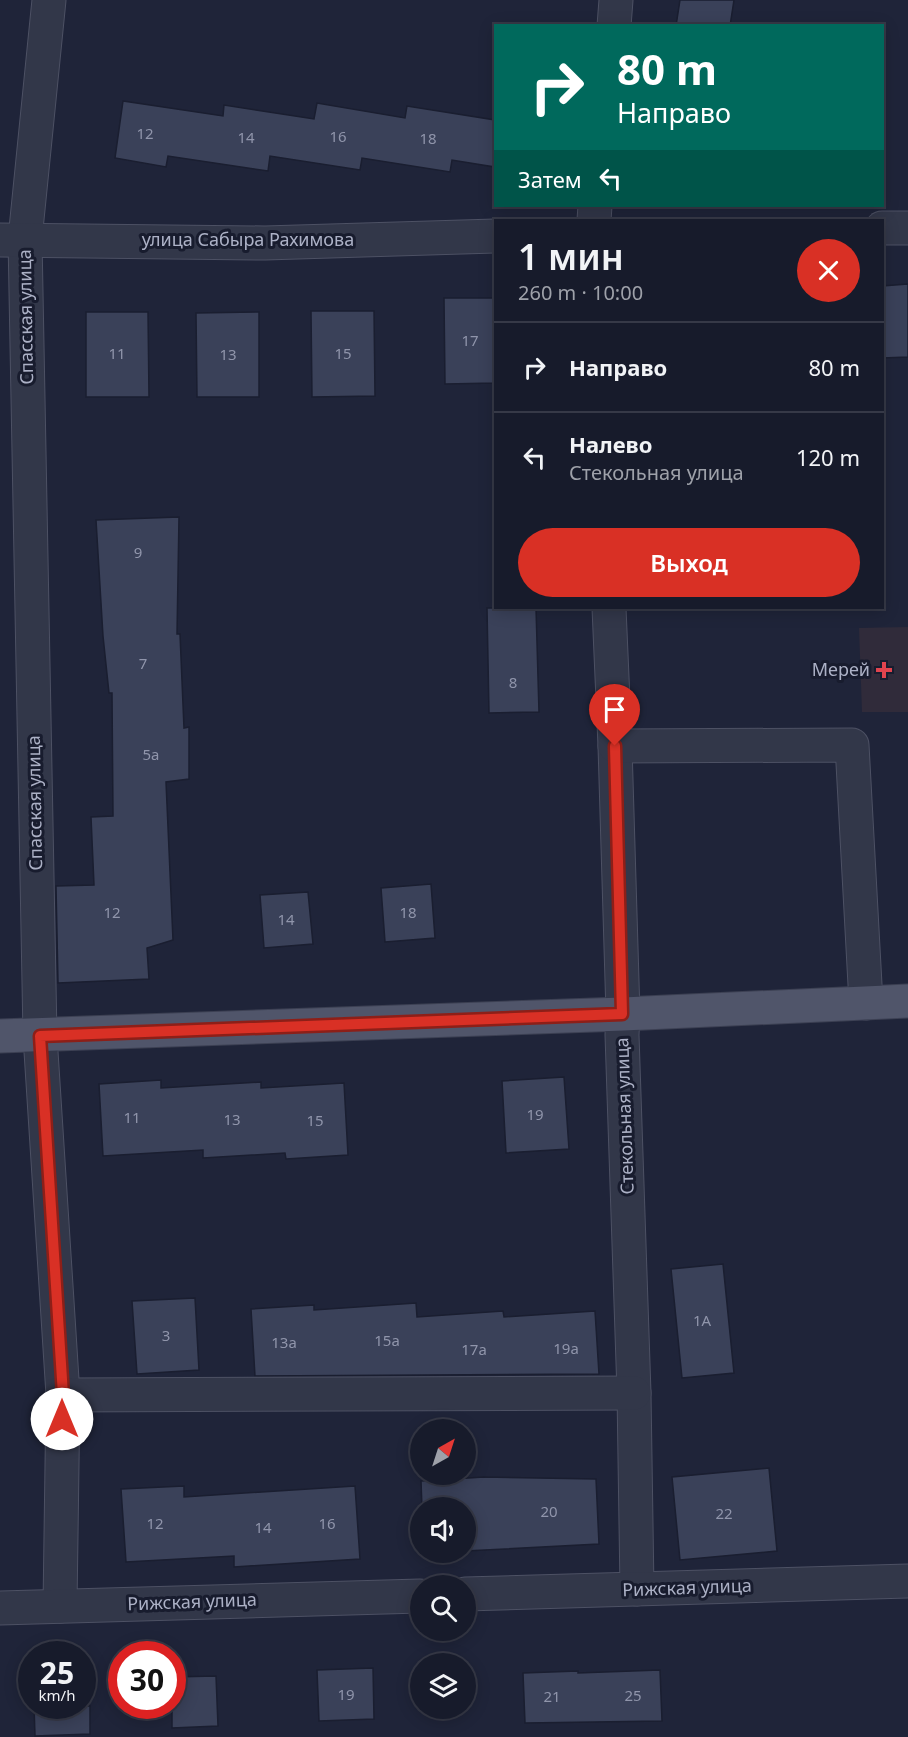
<!DOCTYPE html>
<html lang="ru">
<head>
<meta charset="utf-8">
<style>
	:root { --surface:#171b2b; --page:#242837; --text:#f1f3f6; --muted:#9ea1a9; --line:#363947; --accent:#d93025 }
	body { margin:0; font-family:"Noto Sans",sans-serif; background:var(--page); color:var(--text); height:100vh; display:flex; flex-direction:column; font-size:22px; white-space:nowrap }
	* { box-sizing:border-box; margin:0 }
	p { font-size:20px; color:var(--muted) }
	.icon { flex:none; width:33px; height:33px; fill:none; stroke:currentColor; stroke-width:2; stroke-linecap:round; stroke-linejoin:round }
	.map { position:relative; flex:1; overflow:hidden }
	.drawer { position:absolute; left:494px; top:219px; width:390px; height:390px; display:flex; flex-direction:column; background:var(--surface); border-radius:0px; box-shadow:0 3px 15px #0003,0 0 0 2px var(--line) }
	.drawer>* { flex:none }
	.top-card { position:absolute; left:494px; top:24px; width:390px; height:183px; border-radius:0px; box-shadow:0 3px 15px #0003,0 0 0 2px var(--line); background:#00695c; color:#fff; overflow:hidden }
	.needle { width:39px; rotate:39deg }
	.controls { position:absolute; left:410px; top:1419px; display:grid; gap:12px }
	.controls a { display:grid; place-items:center; width:66px; height:66px; border-radius:50%; background:var(--surface); box-shadow:0 3px 15px #0003,0 0 0 2px var(--line); font-size:30px }
	.speed { position:absolute; left:18px; top:1641px; display:flex; gap:12px; font-size:30px; font-weight:700; text-align:center }
	.speed>* { display:grid; place-content:center; width:78px; height:78px; border-radius:50%; background:var(--surface); box-shadow:0 3px 15px #0003,0 0 0 2px var(--line); line-height:1 }
	.speed small { font-size:15px; font-weight:400 }
	.speed .limit { border:9px solid #d22; background:#fff; color:#111 }
	.pin { position:absolute; display:grid; place-items:center; width:51px; height:51px; color:#fff; margin:-62px -26px; border-radius:50% 50% 50% 0; rotate:-45deg; box-shadow:0 0 6px #0007 }
	.pin .icon { rotate:45deg }
	.me { position:absolute; width:66px; margin:-33px; rotate:0deg; stroke-linejoin:round; filter:drop-shadow(0 0 4px #0008) }
	.turn { display:flex; align-items:center; gap:21px; height:126px; padding:0 24px; font-size:27px }
	.turn .icon { width:78px; height:78px; stroke-width:2.5 }
	.turn b { display:block; font-size:42px; line-height:51px }
	.then { display:flex; align-items:center; height:57px; padding:0 24px; background:#0003; gap:12px; font-size:22px }
	.round { display:grid; place-items:center; flex:none; width:63px; height:63px; border-radius:32px; background:var(--page) }
	.overview { display:flex; align-items:center; justify-content:space-between; height:102px; padding:0 24px }
	h1 { font-size:36px; font-weight:600; line-height:45px }
	.cta { display:flex; gap:12px; margin-top:auto; padding:12px 24px }
	.cta a { flex:1; height:69px; border-radius:36px; background:var(--accent); color:#fff; font-size:24px; font-weight:600; line-height:69px; text-align:center }
	ul { padding:0; list-style:none }
	li { display:flex; align-items:center; gap:18px; height:90px; padding:0 24px; border-top:2px solid var(--line) }
	li div { flex:1 }
	li b { display:block; font-size:22px }
	li em { font-style:normal }
	.map>svg:first-child { display:block }
</style>
</head>
<body>
<div class="map">
<svg width="908" height="1737" viewBox="0 0 908 1737">
	<rect width="100%" height="100%" fill="#1f2439"/>
	<polygon fill="#302b3a" points="908,627 908,712 862,712 859,628"/>
	<g fill="#3a4159" stroke="#1a1e30" stroke-width="1.5">
		<polygon points="680,0 734,0 730,26 676,26"/>
		<polygon points="123,101 223,116 224,105 314,119 317,103 405,118 407,106 495,120 495,167 452,160 450,172 362,158 360,170 270,156 268,171 168,156 166,167 115,158"/>
		<polygon points="908,284 908,357 882,358 882,286"/>
		<polygon points="444,298 495,298 495,383 445,384"/>
		<polygon points="311,311 374,311 375,396 312,397"/>
		<polygon points="86,312 148,312 149,397 86,397"/>
		<polygon points="259,312 259,397 197,397 196,313"/>
		<polygon points="179,517 177,634 180,634 184,728 189,727 189,779 166,782 173,940 147,948 149,979 58,983 56,886 94,885 91,817 113,816 112,693 109,693 103,636 96,520"/>
		<polygon points="487,608 536,608 539,712 489,713"/>
		<polygon points="431,884 435,938 385,942 381,888"/>
		<polygon points="308,892 313,944 264,948 260,895"/>
		<polygon points="564,1077 569,1149 506,1153 502,1081"/>
		<polygon points="161,1080 161,1088 261,1082 261,1088 344,1083 348,1155 286,1159 285,1153 203,1158 203,1150 103,1156 99,1084"/>
		<polygon points="723,1264 734,1373 682,1378 671,1269"/>
		<polygon points="195,1298 199,1370 137,1374 132,1301"/>
		<polygon points="416,1303 417,1317 503,1311 504,1317 595,1311 599,1374 255,1376 251,1309 314,1305 314,1310"/>
		<polygon points="769,1468 777,1551 680,1560 672,1477"/>
		<polygon points="484,1477 596,1479 599,1544 465,1551 465,1508 422,1508 421,1481"/>
		<polygon points="184,1486 184,1497 355,1486 360,1559 234,1567 234,1556 126,1562 121,1489"/>
		<polygon points="373,1668 374,1719 319,1721 317,1670"/>
		<polygon points="660,1670 662,1721 525,1723 523,1673 578,1671 578,1673"/>
		<polygon points="216,1676 218,1726 172,1728 172,1677"/>
		<polygon points="34,1706 90,1706 90,1734 35,1736"/>
	</g>
	<g fill="none" stroke-linecap="round" stroke-linejoin="round">
		<g stroke="#4d5164" stroke-width="35">
			<g id="minor">
				<polyline points="49,0 25,239 40,1036 63,1395 60,1606"/>
				<polyline points="614,26 616,0"/>
				<polyline points="594,220 595,206"/>
				<polyline points="882,228 908,228"/>
				<polyline points="0,240 265,243 495,236"/>
				<polyline points="609,608 615,746 623,1014 622,1035 634,1393 637,1589"/>
				<polyline points="615,746 852,745 866,1003"/>
				<polyline points="63,1395 634,1393"/>
				<polyline points="465,1594 908,1581"/>
				<polyline points="0,1608 420,1596"/>
			</g>
		</g>
		<g stroke="#3c4053" stroke-width="35">
			<polyline id="major" points="0,1036 623,1014 908,1001"/>
		</g>
		<use href="#minor" stroke="#323749" stroke-width="33"/>
		<use href="#major" stroke="#50556a" stroke-width="33"/>
	</g>
	<g fill="none" stroke-linecap="round" stroke-linejoin="round">
		<g stroke="#8d1f18" stroke-width="15">
			<polyline id="route" points="62,1419 63,1395 40,1036 622,1014 615,746"/>
		</g>
		<use href="#route" stroke="#d93025" stroke-width="10"/>
	</g>
	<path fill="#e0444e" stroke="#181c2e" stroke-width="2" d="M881 661h6v6h6v6h-6v6h-6v-6h-6v-6h6z"/>
	<g text-anchor="middle" stroke-width="6" stroke-linejoin="round" paint-order="stroke">
		<g font-size="15" fill="#9095ab">
			<text x="145" y="139">12</text>
			<text x="338" y="142">16</text>
			<text x="246" y="143">14</text>
			<text x="428" y="144">18</text>
			<text x="470" y="346">17</text>
			<text x="117" y="359">11</text>
			<text x="343" y="359">15</text>
			<text x="228" y="360">13</text>
			<text x="138" y="558">9</text>
			<text x="143" y="669">7</text>
			<text x="513" y="688">8</text>
			<text x="151" y="760">5а</text>
			<text x="112" y="918">12</text>
			<text x="408" y="918">18</text>
			<text x="286" y="925">14</text>
			<text x="535" y="1120">19</text>
			<text x="132" y="1123">11</text>
			<text x="232" y="1125">13</text>
			<text x="315" y="1126">15</text>
			<text x="702" y="1326">1А</text>
			<text x="166" y="1341">3</text>
			<text x="387" y="1346">15а</text>
			<text x="284" y="1348">13а</text>
			<text x="566" y="1354">19а</text>
			<text x="474" y="1355">17а</text>
			<text x="549" y="1517">20</text>
			<text x="724" y="1519">22</text>
			<text x="155" y="1529">12</text>
			<text x="327" y="1529">16</text>
			<text x="263" y="1533">14</text>
			<text x="346" y="1700">19</text>
			<text x="633" y="1701">25</text>
			<text x="552" y="1702">21</text>
		</g>
		<g font-size="18" fill="#acb1c6" stroke="#181c2e">
			<text x="248" y="246">улица Сабыра Рахимова</text>
			<text transform="translate(26 317) rotate(-91)" y="6">Спасская улица</text>
			<text transform="translate(35 803) rotate(-91)" y="6">Спасская улица</text>
			<text transform="translate(625 1116) rotate(-92)" y="6">Стекольная улица</text>
			<text transform="translate(687 1588) rotate(-2)" y="6">Рижская улица</text>
			<text transform="translate(192 1602) rotate(-2)" y="6">Рижская улица</text>
		</g>
		<g font-size="18" fill="#acb1c6" stroke="#181c2e" text-anchor="end">
			<text x="870" y="676">Мерей</text>
		</g>
	</g>
</svg>
<div class="controls">
<a><svg class="needle" viewBox="-14 -14 28 28"><path d="M0-13l5 13h-10z" fill="#e53935"/><path d="M0 13l5-13h-10z" fill="#9ea1a9"/></svg></a>
<a><svg class="icon" aria-label="sound" viewBox="0 0 24 24"><path d="M4 9h4l5-4v14l-5-4H4zM17 9q2 3 0 6"/></svg></a>
<a><svg class="icon" aria-label="search" viewBox="0 0 24 24"><circle cx="10" cy="10" r="6"/><path d="M15 15l6 6"/></svg></a>
<a><svg class="icon" aria-label="layers" viewBox="0 0 24 24"><path d="M12 4l9 5-9 5-9-5zM3 14l9 5 9-5"/></svg></a>
</div>
<div class="speed"><div>25<small>km/h</small></div><div class="limit">30</div></div>
<div class="pin" style="left:615px;top:746px;background:#d93025"><svg class="icon" aria-label="arrive" viewBox="0 0 24 24"><path d="M6 21V4h12l-3 4 3 4H6"/></svg></div>
<svg class="me" style="left:62px;top:1419px" viewBox="-20 -20 40 40"><circle r="19" fill="#fff"/><path d="M0-13L10 11 0 6-10 11z" fill="#d93025"/></svg>
<div class="top-card">
<div class="turn"><svg class="icon" aria-label="right" viewBox="0 0 24 24"><path d="M7 20v-9h11M14 6l5 5-5 5"/></svg><div><b>80 m</b>Направо</div></div>
<div class="then">Затем<svg class="icon" aria-label="left" viewBox="0 0 24 24"><path d="M17 20v-9H6M10 6l-5 5 5 5"/></svg></div>
</div>
<section class="drawer">
<div class="overview"><div><h1>1 мин</h1><p>260 m · 10:00</p></div><a class="round" style="background:#d93025;color:#fff"><svg class="icon" aria-label="close" viewBox="0 0 24 24"><path d="M6 6l12 12M18 6L6 18"/></svg></a></div>
<ul>
<li><svg class="icon" aria-label="right" viewBox="0 0 24 24"><path d="M7 20v-9h11M14 6l5 5-5 5"/></svg><div><b>Направо</b></div><em>80 m</em></li>
<li><svg class="icon" aria-label="left" viewBox="0 0 24 24"><path d="M17 20v-9H6M10 6l-5 5 5 5"/></svg><div><b>Налево</b><p>Стекольная улица</p></div><em>120 m</em></li>
</ul>
<div class="cta"><a>Выход</a></div>
</section>
</div>
</body>
</html>
